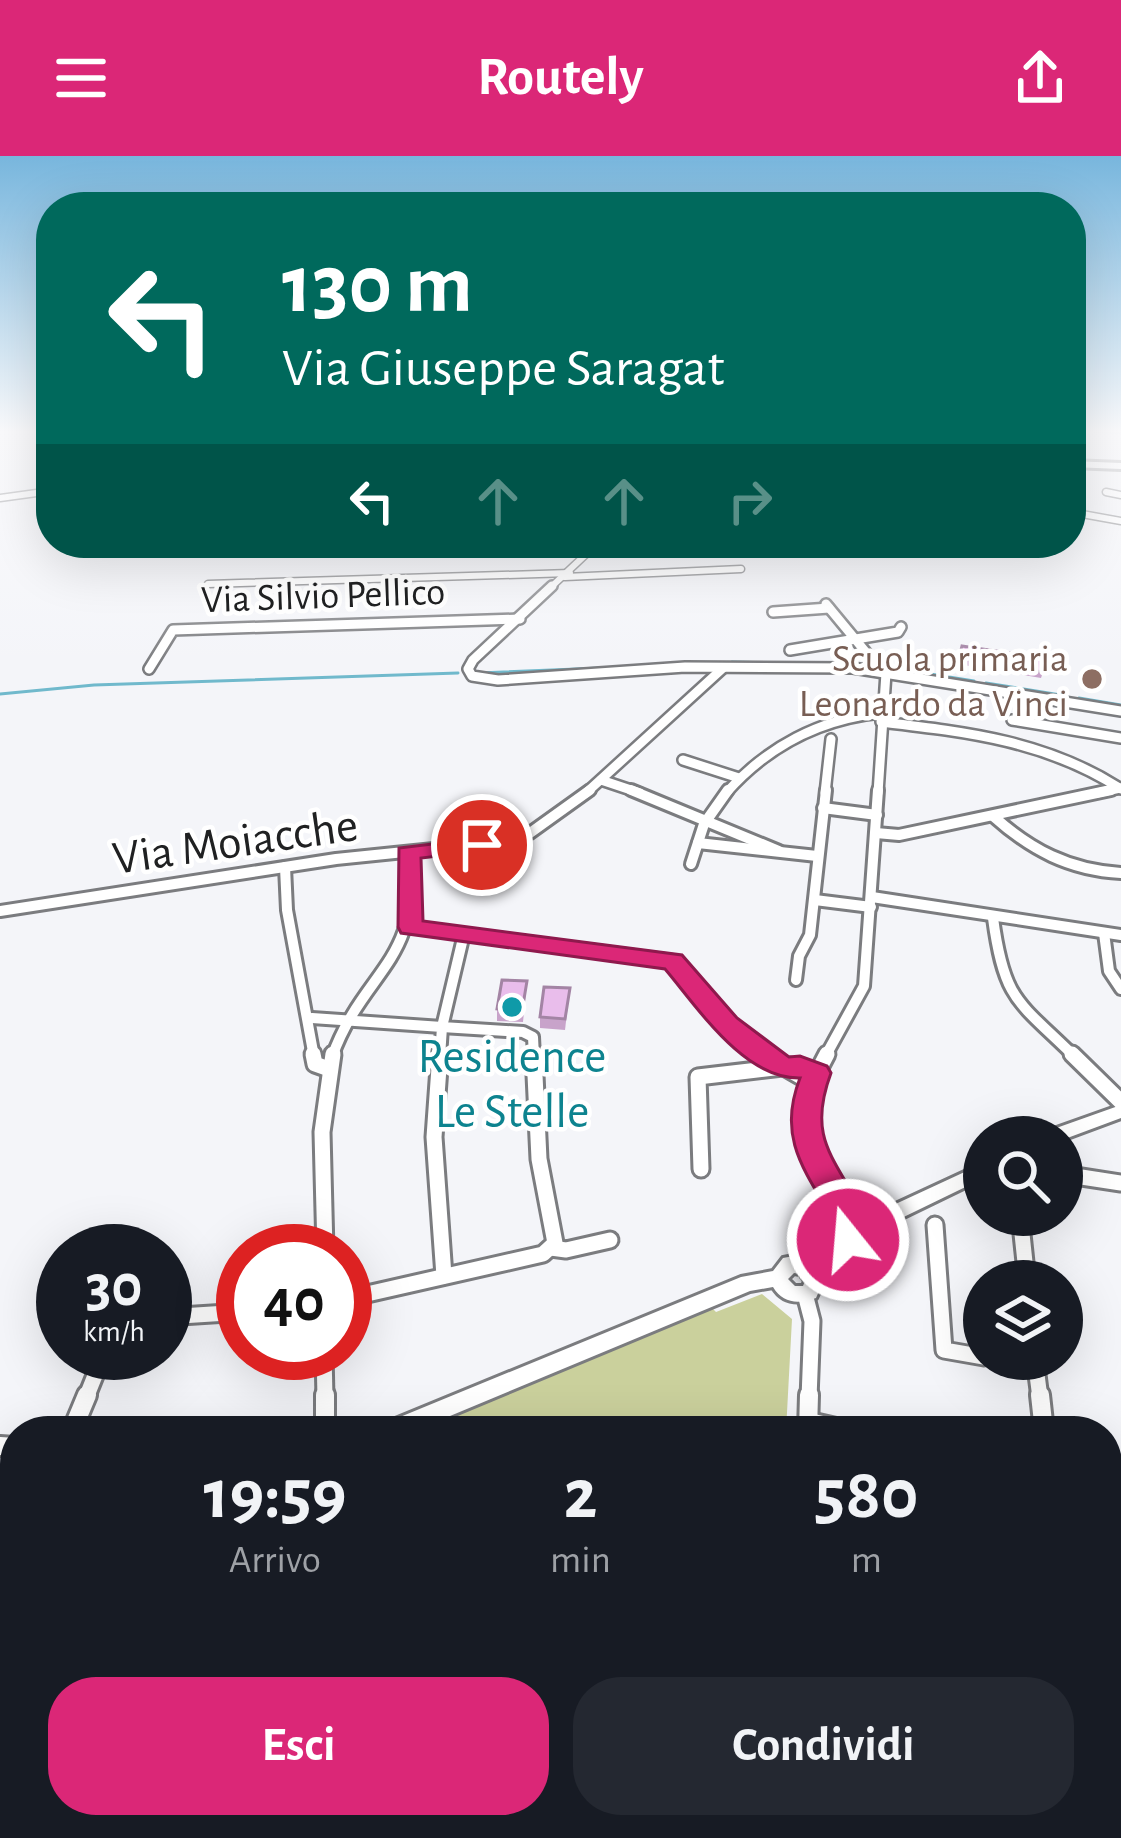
<!DOCTYPE html>
<html lang="it">
<head>
<meta charset="utf-8">
<style>
	:root { --surface:#171b24; --page:#242831; --text:#f1f3f6; --muted:#9ea1a6; --accent:#db2777 }
	body { margin:0; font-family:"Alegreya Sans",sans-serif; background:var(--page); color:var(--text); height:100vh; display:flex; flex-direction:column; font-size:45px; white-space:nowrap }
	* { box-sizing:border-box; margin:0 }
	p { font-size:39px; color:var(--muted) }
	.icon { flex:none; width:66px; height:66px; fill:none; stroke:currentColor; stroke-width:2; stroke-linecap:round; stroke-linejoin:round }
	.map { position:relative; flex:1; overflow:hidden }
	.side { position:absolute; left:0px; top:1260px; width:1122px; height:423px; display:flex; flex-direction:column; background:var(--surface); border-radius:48px 48px 0 0; box-shadow:0 12px 48px #0002 }
	.side>* { flex:none }
	.banner { position:absolute; left:36px; top:36px; width:1050px; height:366px; border-radius:48px; box-shadow:0 12px 48px #0002; background:#00695c; color:#fff; overflow:hidden }
	.controls { position:absolute; left:963px; top:960px; display:grid; gap:24px }
	.controls a { display:grid; place-items:center; width:120px; height:120px; border-radius:50%; background:var(--surface); box-shadow:0 12px 48px #0002; font-size:60px }
	.speed { position:absolute; left:36px; top:1068px; display:flex; gap:24px; font-size:60px; font-weight:700; text-align:center }
	.speed>* { display:grid; place-content:center; width:156px; height:156px; border-radius:50%; background:var(--surface); box-shadow:0 12px 48px #0002; line-height:1 }
	.speed small { font-size:30px; font-weight:400 }
	.speed .limit { border:18px solid #d22; background:#fff; color:#111 }
	.pin { position:absolute; display:grid; place-items:center; width:102px; height:102px; color:#fff; margin:-51px; border:6px solid #fff; border-radius:50%; box-shadow:0 3px 12px #0007 }
	.me { position:absolute; width:132px; margin:-66px; rotate:343deg; stroke-linejoin:round; filter:drop-shadow(0 0 9px #0008) }
	.turn { display:flex; align-items:center; gap:42px; height:252px; padding:0 48px; font-size:54px }
	.turn .icon { width:156px; height:156px; stroke-width:2.5 }
	.turn b { display:block; font-size:84px; line-height:102px }
	.lanes { display:flex; align-items:center; height:114px; padding:0 48px; background:#0003; justify-content:center; gap:60px; direction:ltr }
	.lanes .off { opacity:.35 }
	.eta { display:flex; justify-content:space-evenly; align-items:center; height:204px; text-align:center }
	.eta b { font-size:72px; font-weight:600; line-height:84px }
	.button { display:flex; gap:24px; margin-top:auto; padding:24px 48px }
	.button a { flex:1; height:138px; border-radius:48px; background:var(--accent); color:#fff; font-size:48px; font-weight:600; line-height:138px; text-align:center }
	.button a+a { background:var(--page); color:var(--text) }
	header { display:flex; justify-content:space-between; align-items:center; height:156px; padding:0 48px; background:var(--accent); color:#fff; font-size:54px; font-weight:600 }
	.map>svg:first-child { display:block }
</style>
</head>
<body>
<header><svg class="icon" aria-label="menu" viewBox="0 0 24 24"><path d="M4 6h16M4 12h16M4 18h16"/></svg>Routely<svg class="icon" aria-label="share" viewBox="0 0 24 24"><path d="M12 15V3M7 8l5-5 5 5M5 13v7h14v-7"/></svg></header>
<div class="map">
<svg width="1121" height="1682" viewBox="0 0 1121 1682">
	<rect width="100%" height="100%" fill="#f4f5f9"/>
	<g fill="#cad09c">
		<polygon points="762,1138 792,1163 786,1275 418,1275 712,1152 716,1156"/>
		<polygon points="15,1444 15,1668 752,1668 750,1682 0,1682 0,1450"/>
	</g>
	<g fill="none" stroke-linecap="round" stroke-linejoin="round">
		<g stroke="#70b9cc" stroke-width="3">
			<polyline points="732,506 868,509"/>
			<polyline points="880,510 974,525"/>
			<polyline points="479,517 725,507"/>
			<polyline points="986,527 1067,540"/>
			<polyline points="0,538 94,529 458,517"/>
			<polyline points="1079,542 1121,549"/>
		</g>
		<polyline stroke="#70b9cc" stroke-width="6" points="1095,274 1121,275"/>
		<g stroke="#7b7c7f" stroke-width="9">
			<g id="minor-far4">
				<polyline points="1072,309 1078,333 1071,356 1121,365"/>
				<polyline points="1106,336 1121,339"/>
				<polyline points="0,342 51,335"/>
				<polyline points="565,421 741,413"/>
				<polyline points="208,428 570,417"/>
				<polyline points="549,433 598,387"/>
			</g>
		</g>
		<g stroke="#7b7c7f" stroke-width="14">
			<g id="minor-far3">
				<polyline points="552,430 473,504 468,513 472,520 498,524 685,511 853,512 1121,555"/>
				<polyline points="826,448 874,506 873,514"/>
				<polyline points="773,456 829,452"/>
				<polyline points="790,494 898,476 901,471"/>
				<polyline points="149,513 173,474 520,463"/>
				<polyline points="1012,564 1121,582"/>
				<path d="M881 566C967 576 1047 585 1121 633"/>
				<polyline points="683,604 739,622"/>
				<polyline points="601,624 640,637"/>
				<polyline points="586,637 723,512"/>
				<path d="M726 637C767 591 820 563 881 557"/>
				<polyline points="825,637 831,583"/>
				<polyline points="878,637 886,517"/>
				<polyline points="1097,637 1121,632"/>
			</g>
		</g>
		<g stroke="#7b7c7f" stroke-width="16">
			<g id="minor-far2">
				<polyline points="631,634 779,695"/>
				<polyline points="823,652 877,659"/>
				<path d="M993 660C1031 694 1069 714 1121 717"/>
				<polyline points="876,677 899,679 1111,634"/>
				<polyline points="698,687 817,700"/>
				<polyline points="691,708 704,668 728,634"/>
				<polyline points="285,711 287,754 314,901"/>
				<polyline points="872,741 1121,779"/>
				<polyline points="815,744 871,751"/>
				<polyline points="0,755 336,703 502,686 530,677 590,634"/>
				<path d="M993 762C1004 845 1018 845 1075 901"/>
				<polyline points="410,771 673,805 719,858 766,901"/>
				<polyline points="1104,777 1109,815 1121,833"/>
				<polyline points="464,778 442,871 523,876 533,881 534,901"/>
				<polyline points="796,824 799,800 810,779 826,634"/>
				<polyline points="312,862 442,871 440,901"/>
				<path d="M332 901C364 812 424 806 408 697"/>
				<polyline points="825,901 864,830 878,634"/>
			</g>
		</g>
		<g stroke="#7b7c7f" stroke-width="21">
			<g id="minor-far1">
				<polyline points="313,898 315,908 329,913"/>
				<polyline points="440,898 434,981 444,1120"/>
				<polyline points="762,898 812,927"/>
				<path d="M827 898C790 964 810 1000 848 1059"/>
				<polyline points="1072,898 1121,946"/>
				<polyline points="701,1013 698,921 791,910 816,917"/>
				<polyline points="1062,1018 1121,1027"/>
				<polyline points="1020,1059 1027,1125"/>
				<polyline points="935,1069 944,1194 984,1201"/>
				<polyline points="551,1092 566,1094 610,1084"/>
				<polyline points="325,1095 322,976 333,898"/>
				<polyline points="805,1138 812,1165 809,1242"/>
				<polyline points="345,1143 543,1098 555,1087 539,1003 534,898"/>
				<polyline points="165,1161 243,1156"/>
				<polyline points="324,1197 325,1242"/>
				<polyline points="998,1203 1036,1209"/>
				<polyline points="1035,1203 1040,1242"/>
				<polyline points="86,1242 104,1197"/>
			</g>
		</g>
		<g stroke="#7b7c7f" stroke-width="24">
			<g id="minor">
				<polyline points="325,1239 325,1275"/>
				<polyline points="1040,1239 1044,1275"/>
				<polyline points="809,1266 849,1275"/>
				<polyline points="72,1275 87,1239"/>
				<polyline points="808,1275 809,1239"/>
				<polyline points="0,1290 15,1291"/>
				<polyline points="1107,1329 1121,1332"/>
				<polyline points="1107,1513 1121,1515"/>
				<polyline points="1107,1665 1121,1669"/>
				<polyline points="780,1682 782,1668"/>
			</g>
		</g>
		<g stroke="#7b7c7f" stroke-width="6">
			<g id="tertiary">
				<polygon points="1121,949 1121,962 1062,984 1062,981 1043,981 1045,976"/>
				<path d="M984 1007V1022L881 1072 883 1076 876 1088 857 1095 838 1083 829 1096 815 1109 824 1124 816 1142C799 1148 783 1148 773 1131L750 1135 414 1275H380L383 1268 741 1121 773 1115 783 1102C813 1098 821 1072 842 1054L848 1052 874 1058ZM851 1067 861 1069 864 1077 860 1079 848 1070ZM794 1117 800 1118 805 1125 803 1130H795L788 1123Z"/>
				<polygon points="15,1418 15,1440 0,1447 0,1423"/>
			</g>
		</g>
		<g stroke="#7b7c7f" stroke-width="6">
			<polygon id="secondary" points="1071,305 1121,307 1121,313 1071,311"/>
		</g>
		<use href="#minor-far4" stroke="#fff" stroke-width="6"/>
		<use href="#minor-far3" stroke="#fff" stroke-width="9"/>
		<use href="#minor-far2" stroke="#fff" stroke-width="10"/>
		<use href="#minor-far1" stroke="#fff" stroke-width="15"/>
		<use href="#minor" stroke="#fff" stroke-width="18"/>
		<use href="#tertiary" fill="#fff" fill-rule="evenodd"/>
		<use href="#secondary" fill="#fff" fill-rule="evenodd"/>
	</g>
	<g fill="#c8a3ca">
		<polygon points="962,490 1043,516 1041,522 957,508"/>
		<polygon points="527,825 523,866 497,865 497,853"/>
		<polygon points="570,832 565,874 540,872 540,861"/>
	</g>
	<g fill="#e9bdeb" stroke="#a384a4" stroke-width="3">
		<polygon points="962,490 1044,502 1043,516 959,502"/>
		<polygon points="502,824 527,825 522,855 497,853"/>
		<polygon points="544,831 570,832 565,863 540,861"/>
	</g>
	<linearGradient id="sky" x2="0" y2="1"><stop stop-color="#78b6dd"/><stop offset="0.54" stop-color="#fafafc"/><stop offset="1" stop-color="#fafafc" stop-opacity="0"/></linearGradient>
	<rect width="1121" height="510" fill="url(#sky)"/>
	<path fill="#db2777" stroke="#8e194d" stroke-width="3" d="M482 682 490 684V694L421 702 423 765 682 799 737 862 789 901 800 900 827 910 831 917C806 984 836 1002 864 1059L857 1071 865 1084 860 1094C840 1101 831 1090 822 1072L830 1058C801 1010 778 978 800 922 744 923 698 852 665 813L401 777 398 771 399 692Z"/>
	<circle fill="#8d6e63" stroke="#fff" stroke-width="4.5" cx="1092" cy="523" r="12"/>
	<circle fill="#0f9aa8" stroke="#fff" stroke-width="4.5" cx="512" cy="851" r="12"/>
	<g text-anchor="middle" stroke-width="9" stroke-linejoin="round" paint-order="stroke">
		<g font-size="39" fill="#202122" stroke="#fff">
			<text transform="translate(323 438) rotate(-2)" y="14">Via Silvio Pellico</text>
		</g>
		<g font-size="39" fill="#785e54" stroke="#fff" text-anchor="end">
			<text x="1068" y="515">Scuola primaria<tspan x="1068" dy="45">Leonardo da Vinci</tspan></text>
		</g>
		<g font-size="48" fill="#202122" stroke="#fff">
			<text transform="translate(235 684) rotate(-8)" y="17">Via Moiacche</text>
		</g>
		<g font-size="48" fill="#0d838f" stroke="#fff">
			<text x="512" y="916">Residence<tspan x="512" dy="55">Le Stelle</tspan></text>
		</g>
	</g>
</svg>
<div class="controls">
<a><svg class="icon" aria-label="search" viewBox="0 0 24 24"><circle cx="10" cy="10" r="6"/><path d="M15 15l6 6"/></svg></a>
<a><svg class="icon" aria-label="layers" viewBox="0 0 24 24"><path d="M12 4l9 5-9 5-9-5zM3 14l9 5 9-5"/></svg></a>
</div>
<div class="speed"><div>30<small>km/h</small></div><div class="limit">40</div></div>
<div class="pin" style="left:482px;top:689px;background:#d93025"><svg class="icon" aria-label="arrive" viewBox="0 0 24 24"><path d="M6 21V4h12l-3 4 3 4H6"/></svg></div>
<svg class="me" style="left:848px;top:1084px" viewBox="-20 -20 40 40"><circle r="17" fill="#db2777" stroke="#fff" stroke-width="3"/><path d="M0-11L8 9 0 5-8 9z" fill="#fff"/></svg>
<div class="banner">
<div class="turn"><svg class="icon" aria-label="left" viewBox="0 0 24 24"><path d="M17 20v-9H6M10 6l-5 5 5 5"/></svg><div><b>130 m</b>Via Giuseppe Saragat</div></div>
<div class="lanes"><svg class="icon" aria-label="left" viewBox="0 0 24 24"><path d="M17 20v-9H6M10 6l-5 5 5 5"/></svg><svg class="icon off" aria-label="ahead" viewBox="0 0 24 24"><path d="M12 20V5M6 11l6-6 6 6"/></svg><svg class="icon off" aria-label="ahead" viewBox="0 0 24 24"><path d="M12 20V5M6 11l6-6 6 6"/></svg><svg class="icon off" aria-label="right" viewBox="0 0 24 24"><path d="M7 20v-9h11M14 6l5 5-5 5"/></svg></div>
</div>
<section class="side">
<div class="eta">
<div><b>19:59</b><p>Arrivo</p></div>
<div><b>2</b><p>min</p></div>
<div><b>580</b><p>m</p></div>
</div>
<div class="button"><a>Esci</a><a>Condividi</a></div>
</section>
</div>
</body>
</html>
